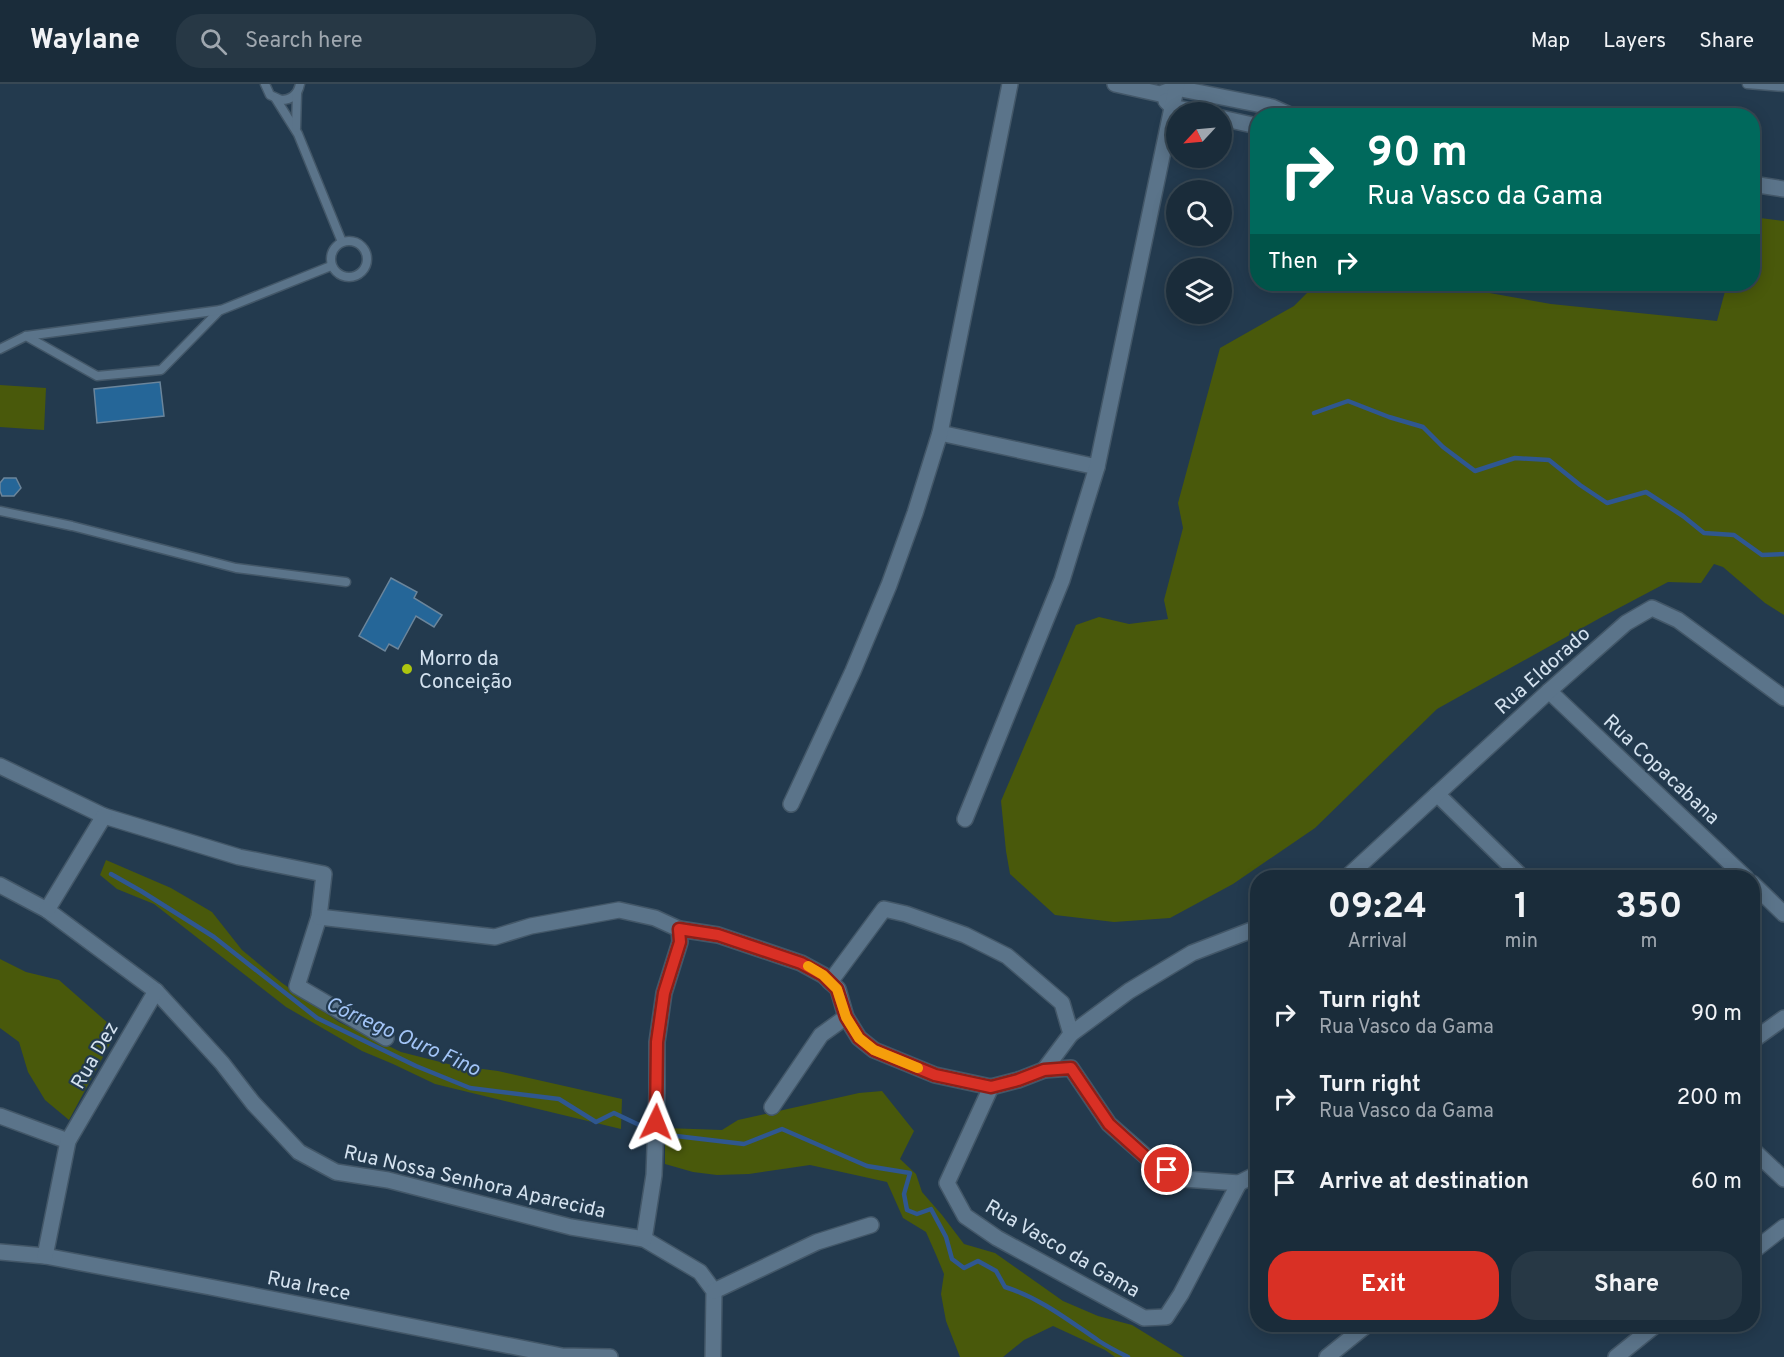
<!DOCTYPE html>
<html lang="en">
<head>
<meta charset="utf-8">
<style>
	:root { --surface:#1a2c3a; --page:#273845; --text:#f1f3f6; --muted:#9fa7af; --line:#384854; --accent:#d93025 }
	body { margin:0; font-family:Overpass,sans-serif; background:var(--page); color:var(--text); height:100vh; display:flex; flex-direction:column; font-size:22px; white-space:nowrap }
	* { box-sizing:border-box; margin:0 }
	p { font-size:20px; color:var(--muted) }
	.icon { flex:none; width:33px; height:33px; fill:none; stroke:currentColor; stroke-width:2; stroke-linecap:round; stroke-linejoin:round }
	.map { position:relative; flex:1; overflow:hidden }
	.details { position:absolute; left:1250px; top:786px; width:510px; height:462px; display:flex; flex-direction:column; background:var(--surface); border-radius:24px; box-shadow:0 3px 15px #0003,0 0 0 2px var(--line) }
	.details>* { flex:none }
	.top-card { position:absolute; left:1250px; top:24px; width:510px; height:183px; border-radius:24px; box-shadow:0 3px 15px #0003,0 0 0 2px var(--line); background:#00695c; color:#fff; overflow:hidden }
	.needle { width:39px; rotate:244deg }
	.buttons { position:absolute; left:1166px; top:18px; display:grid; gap:12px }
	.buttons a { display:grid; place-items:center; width:66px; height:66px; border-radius:50%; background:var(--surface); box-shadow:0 3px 15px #0003,0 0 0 2px var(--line); font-size:30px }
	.pin { position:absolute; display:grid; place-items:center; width:51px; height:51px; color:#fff; margin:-26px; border:3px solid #fff; border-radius:50%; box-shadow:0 2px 6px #0007 }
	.me { position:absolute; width:66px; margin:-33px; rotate:2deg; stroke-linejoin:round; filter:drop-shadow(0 0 4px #0008) }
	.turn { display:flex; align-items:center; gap:21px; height:126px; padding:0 18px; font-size:27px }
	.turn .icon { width:78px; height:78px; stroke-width:2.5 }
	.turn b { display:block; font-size:42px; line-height:51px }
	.then { display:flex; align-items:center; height:57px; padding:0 18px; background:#0003; gap:12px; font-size:22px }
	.eta { display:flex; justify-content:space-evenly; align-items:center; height:102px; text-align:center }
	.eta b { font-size:36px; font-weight:700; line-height:42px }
	.cta { display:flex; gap:12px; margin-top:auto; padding:12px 18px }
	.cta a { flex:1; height:69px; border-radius:24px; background:var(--accent); color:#fff; font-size:24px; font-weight:700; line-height:69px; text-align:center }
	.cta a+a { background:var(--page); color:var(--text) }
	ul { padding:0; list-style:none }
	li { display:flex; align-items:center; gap:18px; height:84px; padding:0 18px }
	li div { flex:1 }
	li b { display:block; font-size:22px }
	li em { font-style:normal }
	header { display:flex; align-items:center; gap:36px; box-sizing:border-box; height:84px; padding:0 30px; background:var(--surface); border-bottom:2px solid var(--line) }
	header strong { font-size:28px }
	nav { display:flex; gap:33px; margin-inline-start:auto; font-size:21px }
	.search { width:420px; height:54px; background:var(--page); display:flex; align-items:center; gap:15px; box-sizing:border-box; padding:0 21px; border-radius:24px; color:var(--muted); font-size:22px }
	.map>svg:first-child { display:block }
</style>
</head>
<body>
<header>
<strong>Waylane</strong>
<div class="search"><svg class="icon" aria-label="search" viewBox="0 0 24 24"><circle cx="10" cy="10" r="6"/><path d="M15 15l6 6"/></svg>Search here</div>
<nav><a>Map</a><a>Layers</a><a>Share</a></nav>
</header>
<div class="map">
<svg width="1784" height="1273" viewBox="0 0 1784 1273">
	<rect width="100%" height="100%" fill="#233a4e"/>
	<g fill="#49590b">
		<polygon points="1752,133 1784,137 1784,531 1765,519 1723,483 1714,480 1701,499 1668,498 1600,534 1437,625 1315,744 1233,800 1170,834 1114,838 1055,831 1010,790 1006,767 1001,717 1076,541 1099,533 1129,540 1168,535 1164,516 1183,444 1178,419 1220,264 1294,222 1316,200 1410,200 1450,202 1551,220 1717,237 1727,200 1752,200"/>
		<polygon points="0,301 46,304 44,346 0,343"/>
		<polygon points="106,776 171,804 212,828 242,866 282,899 339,938 401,968 452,981 498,987 622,1015 621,1045 435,1000 393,980 362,967 286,923 154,820 117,805 100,791"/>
		<polygon points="0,875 26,888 59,896 117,947 69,1036 45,1016 28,988 19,958 0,944"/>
		<polygon points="882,1007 914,1047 900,1075 916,1090 922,1108 942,1131 964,1160 995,1169 1063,1217 1098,1232 1132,1241 1184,1273 1115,1273 1105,1266 1053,1242 1024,1256 1003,1273 960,1273 946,1237 941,1210 944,1190 937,1173 926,1148 903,1134 887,1098 810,1081 749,1090 717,1091 693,1088 665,1080 665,1044 722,1046 738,1036 859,1009"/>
	</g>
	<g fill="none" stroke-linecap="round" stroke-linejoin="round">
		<g stroke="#2f5790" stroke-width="4.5">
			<polyline points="1314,329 1348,317 1389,333 1423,343 1443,363 1475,387 1515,374 1549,376 1580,401 1607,419 1646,408 1683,432 1704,449 1734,451 1762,471 1784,470"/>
			<polyline points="111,790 141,807 214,853 317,934 416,982 470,1004 559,1015 596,1038 614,1029 652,1047"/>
			<path d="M659 1050 744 1060 782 1045 867 1082 910 1089 904 1110 907 1126 917 1130 931 1125 946 1153 952 1175 964 1184 978 1177 996 1187 1005 1203C1040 1214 1068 1236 1099 1257 1108 1263 1118 1268 1128 1273"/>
		</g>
	</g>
	<g fill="#256698" stroke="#6b859b" stroke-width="1.5">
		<polygon points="160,298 164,332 97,339 94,305"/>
		<polygon points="4,394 16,394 21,404 14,412 2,412 0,407 0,399"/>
		<polygon points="391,494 417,508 414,514 442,531 434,543 416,532 398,565 389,560 385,567 359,552"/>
	</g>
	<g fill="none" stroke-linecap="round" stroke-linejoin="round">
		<g stroke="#435768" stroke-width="11">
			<g id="lane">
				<path d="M265 0 270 11 281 16C292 16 298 10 300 0"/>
				<polyline points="1747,0 1784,3"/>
				<polyline points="276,15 298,50 342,158"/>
				<polyline points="296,44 297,9"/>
				<circle cx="349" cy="175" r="18"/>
				<polyline points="26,252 97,292 161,286 220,226"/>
				<polyline points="0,265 26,252 221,226 331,182"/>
				<polyline points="0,427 72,442 236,484 346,498"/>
			</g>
		</g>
		<g stroke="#435768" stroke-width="18">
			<g id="street">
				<polyline points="1115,0 1160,10 1176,4 1272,23 1292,32"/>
				<polyline points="1166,17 1172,23 1196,28"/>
				<polyline points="1221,34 1257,42"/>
				<polyline points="1752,100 1784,105"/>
				<polyline points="940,349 1097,383"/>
				<polyline points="1549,607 1746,794"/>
				<polyline points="0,682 104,732 239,773 324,790 319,833 297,902 386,954"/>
				<polyline points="1437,710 1523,794"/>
				<polyline points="791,720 853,587 889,501 915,429 940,349 1010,0"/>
				<polyline points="965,735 1062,496 1097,383 1177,0"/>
				<polyline points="1346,794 1549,607 1626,539 1652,524 1678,536 1784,614"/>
				<polyline points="1752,799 1784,830"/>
				<polyline points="0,801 47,826 156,907 222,979 253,1019 299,1068 336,1088 388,1096 571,1143 644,1155 700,1188 714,1207 713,1273"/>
				<polyline points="47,826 104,732"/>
				<polyline points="319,833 495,853 531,842 619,826 655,834 679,845 718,851 801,879 823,891 838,905 846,933 859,954 874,966 935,991 991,1003 1018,996 1044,986 1071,984 1109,1040 1150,1076 1184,1095 1239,1099 1257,1090"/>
				<polyline points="830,898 884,825 906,830 965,851 1007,872 1062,919 1071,950 1044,986"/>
				<polyline points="1071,950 1129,907 1192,869 1257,844"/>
				<polyline points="1752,957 1784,934"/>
				<polyline points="991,1003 947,1099 965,1132 997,1154 1144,1234 1166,1233 1181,1210 1239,1099"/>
				<polyline points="772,1023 821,951 846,933"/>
				<polyline points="0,1032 68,1057"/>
				<polyline points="1752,1065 1784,1095"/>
				<polyline points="644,1155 654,1091 657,1009 657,958 664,909 680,858 679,845"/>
				<polyline points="0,1168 45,1172 210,1203 562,1272 610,1273"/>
				<polyline points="1752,1168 1784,1143"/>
				<polyline points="45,1172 68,1057 156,907"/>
				<polyline points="714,1207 817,1158 871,1141"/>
				<polyline points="1327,1273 1368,1240"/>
				<polyline points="1616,1273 1657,1240"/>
			</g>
		</g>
		<use href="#lane" stroke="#5b748a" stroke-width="8"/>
		<use href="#street" stroke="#5b748a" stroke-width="15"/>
	</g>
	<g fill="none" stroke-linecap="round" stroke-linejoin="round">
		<g stroke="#8d1f18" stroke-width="15">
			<polyline id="route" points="656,1038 657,958 664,909 680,858 679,845 718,851 801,879 823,891 837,905 846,933 859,954 874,966 935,991 991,1003 1018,996 1044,986 1071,984 1109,1040 1150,1077 1167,1086"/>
		</g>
		<use href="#route" stroke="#d93025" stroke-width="10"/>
		<polyline stroke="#f59e0b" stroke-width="10" points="808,882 823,891 837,905 846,933 859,954 874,966 918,984"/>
	</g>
	<circle fill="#adc60f" stroke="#233a4e" stroke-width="2" cx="407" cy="585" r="6"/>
	<g text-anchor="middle" stroke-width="4.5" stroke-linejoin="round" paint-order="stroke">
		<g font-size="20" fill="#d4e2ef" stroke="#233a4e" text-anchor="start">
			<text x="419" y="581">Morro da<tspan x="419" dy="23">Conceição</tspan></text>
		</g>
		<g font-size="20" fill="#d4e2ef" stroke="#233a4e">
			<text transform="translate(1542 586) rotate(-42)" y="7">Rua Eldorado</text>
			<text transform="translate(1662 685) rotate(43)" y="7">Rua Copacabana</text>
			<text transform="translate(94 971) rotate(-60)" y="7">Rua Dez</text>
			<text transform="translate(475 1097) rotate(13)" y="7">Rua Nossa Senhora Aparecida</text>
			<text transform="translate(1063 1164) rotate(30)" y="7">Rua Vasco da Gama</text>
			<text transform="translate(309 1201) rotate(11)" y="7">Rua Irece</text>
		</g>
		<g font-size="21" font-style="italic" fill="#a2c4f6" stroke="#233a4e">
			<text transform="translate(403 952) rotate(24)" y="7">Córrego Ouro Fino</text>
		</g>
	</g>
</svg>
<div class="buttons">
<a><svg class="needle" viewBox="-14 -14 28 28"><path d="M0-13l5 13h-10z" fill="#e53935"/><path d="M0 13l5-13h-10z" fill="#9fa7af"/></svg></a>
<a><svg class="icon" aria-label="search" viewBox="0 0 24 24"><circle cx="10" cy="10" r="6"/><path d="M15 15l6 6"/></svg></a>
<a><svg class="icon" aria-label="layers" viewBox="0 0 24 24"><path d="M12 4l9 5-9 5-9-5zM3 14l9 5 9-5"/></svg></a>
</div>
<div class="pin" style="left:1167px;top:1086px;background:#d93025"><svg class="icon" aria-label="arrive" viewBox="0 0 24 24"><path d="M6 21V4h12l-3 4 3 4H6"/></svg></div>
<svg class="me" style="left:656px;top:1038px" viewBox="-20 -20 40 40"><path d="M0-17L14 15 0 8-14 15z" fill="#d93025" stroke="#fff" stroke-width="4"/></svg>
<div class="top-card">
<div class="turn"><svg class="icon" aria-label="right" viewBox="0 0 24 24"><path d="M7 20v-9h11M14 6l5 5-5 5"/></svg><div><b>90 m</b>Rua Vasco da Gama</div></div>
<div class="then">Then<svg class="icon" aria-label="right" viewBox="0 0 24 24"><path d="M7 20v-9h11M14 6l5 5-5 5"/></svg></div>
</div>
<section class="details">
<div class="eta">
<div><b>09:24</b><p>Arrival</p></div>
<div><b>1</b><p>min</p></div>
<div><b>350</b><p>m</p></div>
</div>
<ul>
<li><svg class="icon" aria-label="right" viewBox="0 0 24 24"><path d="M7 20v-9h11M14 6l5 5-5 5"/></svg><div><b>Turn right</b><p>Rua Vasco da Gama</p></div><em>90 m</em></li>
<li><svg class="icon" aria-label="right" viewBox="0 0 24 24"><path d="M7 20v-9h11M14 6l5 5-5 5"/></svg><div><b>Turn right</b><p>Rua Vasco da Gama</p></div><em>200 m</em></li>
<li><svg class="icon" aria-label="arrive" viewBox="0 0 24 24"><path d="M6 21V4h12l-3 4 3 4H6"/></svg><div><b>Arrive at destination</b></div><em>60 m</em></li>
</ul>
<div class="cta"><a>Exit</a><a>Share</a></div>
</section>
</div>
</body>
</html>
